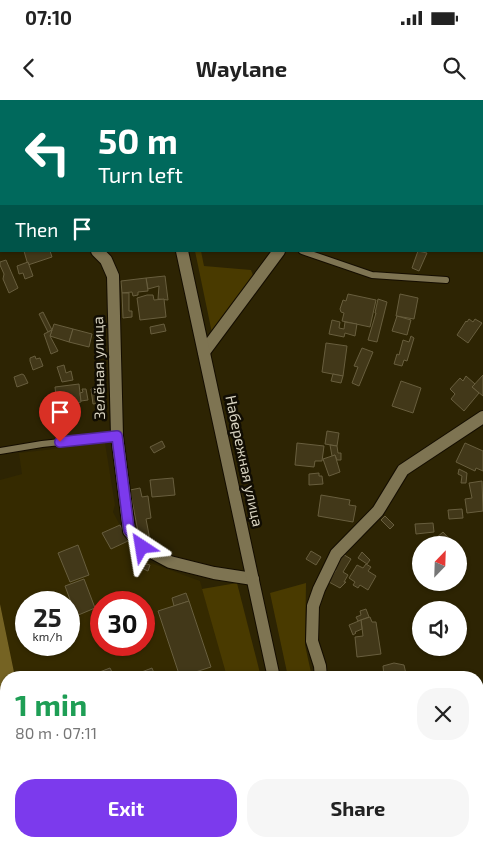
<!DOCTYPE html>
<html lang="en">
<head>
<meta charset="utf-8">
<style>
	:root { --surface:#fff; --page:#f6f6f6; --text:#222; --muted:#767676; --accent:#7c3aed }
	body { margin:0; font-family:"Exo 2",sans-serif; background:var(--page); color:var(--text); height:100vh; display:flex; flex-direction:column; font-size:19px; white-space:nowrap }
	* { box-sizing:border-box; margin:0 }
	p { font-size:16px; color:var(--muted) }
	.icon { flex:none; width:28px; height:28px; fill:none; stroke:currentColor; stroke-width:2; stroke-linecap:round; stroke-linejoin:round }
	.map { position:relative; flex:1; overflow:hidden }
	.side { position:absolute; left:0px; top:571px; width:484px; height:176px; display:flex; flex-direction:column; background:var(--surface); border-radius:20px 20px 0 0; box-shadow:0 1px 4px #0004 }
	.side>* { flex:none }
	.top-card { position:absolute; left:0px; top:0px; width:484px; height:152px; box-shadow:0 1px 4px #0004; background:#00695c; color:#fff; overflow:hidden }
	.needle { width:32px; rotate:23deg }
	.tools { position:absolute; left:412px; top:436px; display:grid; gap:10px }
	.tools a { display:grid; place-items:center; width:55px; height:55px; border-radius:50%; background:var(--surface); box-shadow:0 1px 4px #0004; font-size:25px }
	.speed { position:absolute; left:15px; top:491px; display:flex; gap:10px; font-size:25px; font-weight:700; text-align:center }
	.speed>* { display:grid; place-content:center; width:65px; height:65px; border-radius:50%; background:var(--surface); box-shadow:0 1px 4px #0004; line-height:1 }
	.speed small { font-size:12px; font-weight:400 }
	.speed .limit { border:8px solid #d22; background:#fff; color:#111 }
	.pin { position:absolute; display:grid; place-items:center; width:42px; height:42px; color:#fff; margin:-51px -21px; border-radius:50% 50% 50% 0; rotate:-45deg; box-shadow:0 0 5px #0007 }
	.pin .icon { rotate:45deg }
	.me { position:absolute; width:55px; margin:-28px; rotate:327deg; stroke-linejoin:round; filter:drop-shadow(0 0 4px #0008) }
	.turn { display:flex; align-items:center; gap:18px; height:105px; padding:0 15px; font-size:22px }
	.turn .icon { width:65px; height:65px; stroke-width:2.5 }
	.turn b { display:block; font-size:35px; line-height:42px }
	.then { display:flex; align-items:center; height:48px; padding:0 15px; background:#0003; gap:10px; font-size:19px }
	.round { display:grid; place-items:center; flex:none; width:52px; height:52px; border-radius:20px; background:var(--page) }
	.overview { display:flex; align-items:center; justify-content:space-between; height:85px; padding:0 15px }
	h1 { font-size:30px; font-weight:700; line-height:38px; color:#1e9e55 }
	.primary-button { display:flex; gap:10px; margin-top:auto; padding:10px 15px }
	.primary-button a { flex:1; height:58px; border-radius:20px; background:var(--accent); color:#fff; font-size:20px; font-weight:700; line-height:58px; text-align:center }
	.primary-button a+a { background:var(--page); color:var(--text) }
	.status { display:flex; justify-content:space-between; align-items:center; height:35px; padding:0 25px; background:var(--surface); direction:ltr }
	.status svg { height:14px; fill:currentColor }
	header { display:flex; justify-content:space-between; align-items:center; height:65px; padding:0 15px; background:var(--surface); font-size:22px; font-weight:700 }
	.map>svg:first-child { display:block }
</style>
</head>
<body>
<div class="status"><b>07:10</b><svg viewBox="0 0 49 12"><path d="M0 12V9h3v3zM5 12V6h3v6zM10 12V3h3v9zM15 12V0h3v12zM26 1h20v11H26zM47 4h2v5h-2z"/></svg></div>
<header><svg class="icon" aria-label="back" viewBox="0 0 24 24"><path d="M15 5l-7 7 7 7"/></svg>Waylane<svg class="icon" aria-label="search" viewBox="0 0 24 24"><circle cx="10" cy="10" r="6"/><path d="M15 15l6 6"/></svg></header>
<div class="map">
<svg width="483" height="747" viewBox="0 0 483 747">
	<rect width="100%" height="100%" fill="#2d2403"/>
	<path fill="#352a00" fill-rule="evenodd" d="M105 343 115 405 113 412 128 441 143 460 200 481 227 577H15L0 504V380L22 374 19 353ZM26 502H69V545H26ZM101 502H144V545H101Z"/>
	<g fill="#493a00">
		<polygon points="195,151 201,151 204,166 251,170 254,178 212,233"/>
		<polygon points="237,483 261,577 227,577 202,489"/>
		<polygon points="306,483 305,545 312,577 288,577 270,493"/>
		<polygon points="187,741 298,741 300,747 192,747"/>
	</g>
	<polygon fill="#756323" points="0,504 15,577 6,578 6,741 187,741 192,747 0,747"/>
	<g fill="#423819" stroke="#685e3e">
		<polygon points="24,151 50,151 52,157 28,165"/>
		<polygon points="418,151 427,153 419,171 412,168"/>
		<polygon points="6,160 18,188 9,193 3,179 4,174 0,165 0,162"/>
		<polygon points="28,162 33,176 25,179 23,173 19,174 17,166"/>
		<polygon points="165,176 168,200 158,199 159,186 148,189 146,178"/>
		<polygon points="146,178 148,191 138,192 138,195 133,196 132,192 122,193 121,181"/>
		<polygon points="122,193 129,193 129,211 132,211 132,217 123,218"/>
		<polygon points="348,194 376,200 370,227 342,221 344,213 341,212 340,209 343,200 346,201"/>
		<polygon points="400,194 418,198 414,219 396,216"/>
		<polygon points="147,195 153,195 154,200 164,199 166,217 140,220 137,198"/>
		<polygon points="378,199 387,202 377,242 368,240 376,213 375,213"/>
		<polygon points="43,212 52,230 48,232 39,214"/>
		<polygon points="397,216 411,220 407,235 392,231"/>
		<polygon points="469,219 473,222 475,219 482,223 468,243 457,235 466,221 467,222"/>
		<polygon points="332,220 340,222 339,228 344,229 345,222 357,224 355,236 345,233 344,237 329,234"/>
		<polygon points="54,224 73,229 69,242 50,236"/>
		<polygon points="164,224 166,231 151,234 150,227"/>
		<polygon points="73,229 92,234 89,247 69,242"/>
		<polygon points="52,230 50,236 58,251 51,254 44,234"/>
		<polygon points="411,236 414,238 407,261 404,260 402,266 394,264 397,254 399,255 403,240 409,242"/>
		<polygon points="326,243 347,246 343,276 322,272"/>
		<polygon points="362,248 373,252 359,286 352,283 358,267 354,266"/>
		<polygon points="35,256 36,259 40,258 43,266 33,270 30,261 30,258"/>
		<polygon points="64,265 66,273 71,271 73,280 62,282 57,267"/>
		<polygon points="22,274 24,275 28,283 17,287 14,277"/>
		<polygon points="333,274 343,276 341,283 331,281"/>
		<polygon points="483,275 483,296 472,287"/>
		<polygon points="466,276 475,284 472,287 479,293 464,311 451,299 455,294 450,289 460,278 463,281"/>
		<polygon points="401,281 421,288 413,313 392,306"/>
		<polygon points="79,284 81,302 67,305 67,303 57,305 55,287"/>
		<polygon points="102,288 105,302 93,304 91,289"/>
		<polygon points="82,289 86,289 88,300 81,301 80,293 83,292"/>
		<polygon points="327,331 339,333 337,346 325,344"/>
		<polygon points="162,341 165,347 154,353 150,347"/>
		<polygon points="297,343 324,346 322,361 315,361 314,367 295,365"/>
		<polygon points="465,343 483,351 483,371 476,368 475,371 456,362"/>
		<polygon points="330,345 337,346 338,353 341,353 341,360 337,360 335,355 332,356"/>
		<polygon points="335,355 340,372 329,376 323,359"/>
		<polygon points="459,369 467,373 466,383 461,383 462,376 458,374"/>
		<polygon points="319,373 319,376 322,376 323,384 309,385 309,374"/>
		<polygon points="173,378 175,395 152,397 150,380"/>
		<polygon points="482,381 483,411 467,413 465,399 472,398 469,383"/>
		<polygon points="140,388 142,397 148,396 151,418 146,419 150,440 140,442 130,390"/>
		<polygon points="321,395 350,400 349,405 356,406 353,422 318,416"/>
		<polygon points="462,409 463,418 449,419 448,410"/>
		<polygon points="385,416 394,425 390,429 381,420"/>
		<polygon points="433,423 434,432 416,434 415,424"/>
		<polygon points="120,425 128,441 111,449 102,433"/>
		<polygon points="443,432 455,445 428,445"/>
		<polygon points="78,445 89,475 70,482 58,453"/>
		<polygon points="311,451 321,457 316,465 306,459"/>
		<polygon points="362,452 370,460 367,464 358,458"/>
		<polygon points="341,453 351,459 343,472 348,475 344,482 346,482 340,488 329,482 336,470 333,468"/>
		<polygon points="137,461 150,465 148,471 139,467 140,465 136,464"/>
		<polygon points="366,464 371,467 368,471 376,476 368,490 360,485 358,488 353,485 355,482 349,478 357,465 363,468"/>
		<polygon points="84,479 95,508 76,516 65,486"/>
		<polygon points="186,493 189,501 174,506 172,498"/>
		<polygon points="189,501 211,567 180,577 158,511"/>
		<polygon points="366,509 369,517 358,521 356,517 361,515 360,511"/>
		<polygon points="370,517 372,522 376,522 381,554 357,557 355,537 363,536 361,520"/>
		<polygon points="361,520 362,529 355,532 356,533 353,535 349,525"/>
		<polygon points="394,563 404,565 406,574 384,576 383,566"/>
		<polygon points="110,568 113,574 117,572 119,578 91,578 98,575 97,573"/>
		<polygon points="152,568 156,578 126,578"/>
		<polygon points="452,742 453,747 434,747 434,744"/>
	</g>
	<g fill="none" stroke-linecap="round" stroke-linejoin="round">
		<g stroke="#140d00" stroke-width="8">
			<g id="lane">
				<polyline points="302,151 372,175 446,180"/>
				<polyline points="0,351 42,344 117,336"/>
			</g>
		</g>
		<g stroke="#140d00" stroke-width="14">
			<g id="street">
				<polyline points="328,1 329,0"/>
				<polyline points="467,1 468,0"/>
				<polyline points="0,43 1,45"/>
				<polyline points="97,151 106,160 113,176 117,336 129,431 142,447 170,462 214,473 253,479"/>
				<polyline points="204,252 279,151"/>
				<polyline points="321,578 320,566 312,541 313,506 319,489 336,454 378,411 403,370 483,317"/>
				<polyline points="478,686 483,684"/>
			</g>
		</g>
		<g stroke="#140d00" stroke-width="14">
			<g id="secondary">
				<polyline points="149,0 149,1"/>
				<polyline points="182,151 274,578"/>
				<polyline points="311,741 312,747"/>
			</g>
		</g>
		<polyline stroke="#867f66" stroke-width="2.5" stroke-dasharray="4 2.5" stroke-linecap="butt" points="238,741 238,747"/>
		<use href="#lane" stroke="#7e7452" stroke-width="6"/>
		<use href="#street" stroke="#7e7452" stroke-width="12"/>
		<use href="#secondary" stroke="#7e7452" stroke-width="12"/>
	</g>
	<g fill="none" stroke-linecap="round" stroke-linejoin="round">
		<g stroke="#51269a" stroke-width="12">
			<polyline id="route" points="60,342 117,336 129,430 142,447"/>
		</g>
		<use href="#route" stroke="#7c3aed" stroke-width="9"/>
	</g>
	<g text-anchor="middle" stroke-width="5" stroke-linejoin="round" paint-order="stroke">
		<g font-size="15" fill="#d9d4c2" stroke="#110d03">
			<text transform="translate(99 268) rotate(-91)" y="5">Зелёная улица</text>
			<text transform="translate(244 361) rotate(78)" y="5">Набережная улица</text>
		</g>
	</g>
</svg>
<div class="tools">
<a><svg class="needle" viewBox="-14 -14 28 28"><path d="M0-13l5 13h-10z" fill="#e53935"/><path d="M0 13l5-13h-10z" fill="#767676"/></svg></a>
<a><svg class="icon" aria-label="sound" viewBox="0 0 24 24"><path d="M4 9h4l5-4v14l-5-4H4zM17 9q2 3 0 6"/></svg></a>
</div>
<div class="speed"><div>25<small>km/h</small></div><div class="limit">30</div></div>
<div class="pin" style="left:60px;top:342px;background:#d93025"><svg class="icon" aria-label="arrive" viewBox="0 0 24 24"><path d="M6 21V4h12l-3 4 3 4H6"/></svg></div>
<svg class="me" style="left:142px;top:447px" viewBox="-20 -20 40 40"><path d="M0-17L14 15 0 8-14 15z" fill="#7c3aed" stroke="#fff" stroke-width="4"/></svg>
<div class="top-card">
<div class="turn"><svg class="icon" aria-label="left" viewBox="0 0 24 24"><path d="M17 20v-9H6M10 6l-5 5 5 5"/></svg><div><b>50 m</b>Turn left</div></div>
<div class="then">Then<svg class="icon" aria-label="arrive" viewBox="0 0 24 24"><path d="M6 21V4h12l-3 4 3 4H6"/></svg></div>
</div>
<section class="side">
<div class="overview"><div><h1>1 min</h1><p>80 m · 07:11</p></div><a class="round"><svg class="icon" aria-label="close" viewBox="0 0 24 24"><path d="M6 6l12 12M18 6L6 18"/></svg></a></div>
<div class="primary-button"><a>Exit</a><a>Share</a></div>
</section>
</div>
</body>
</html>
